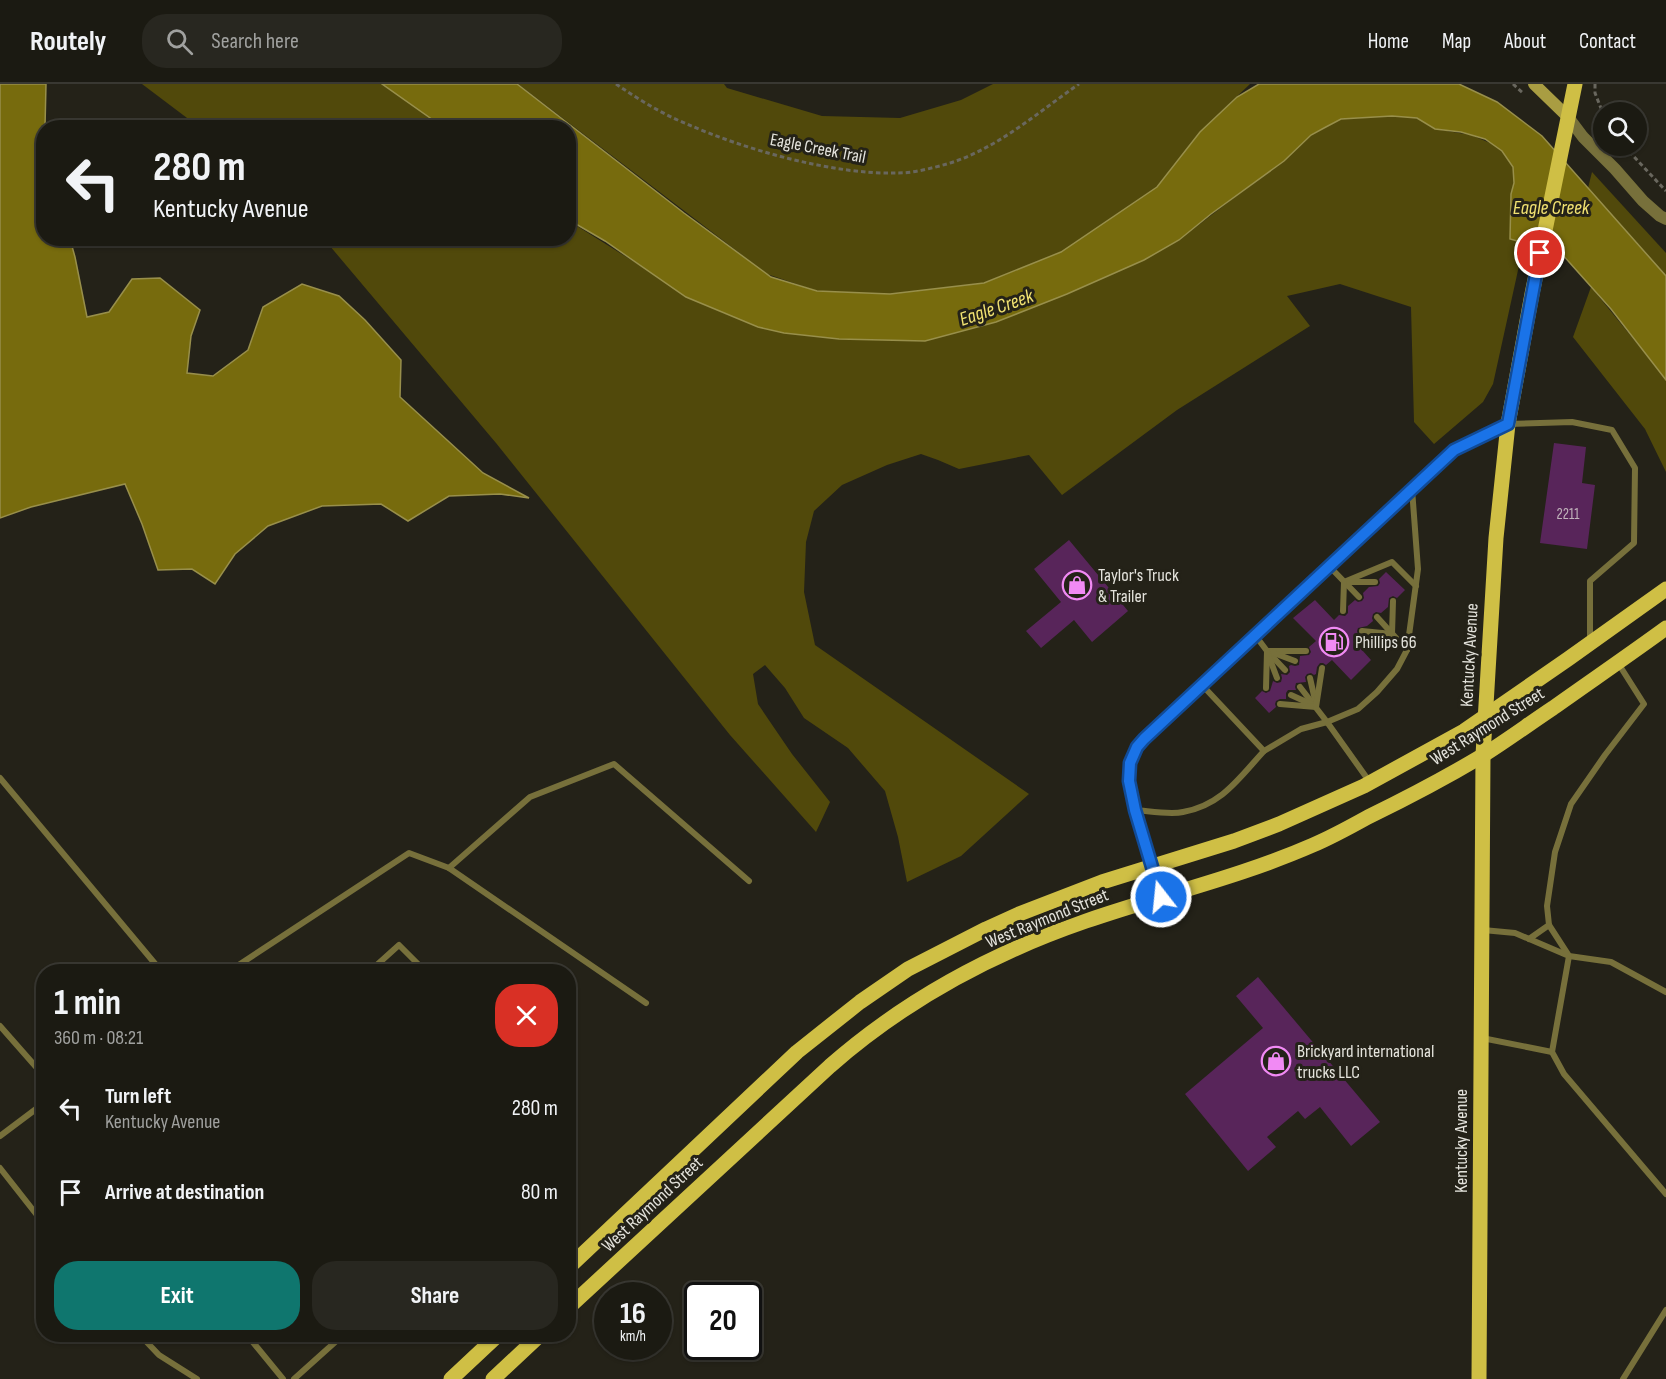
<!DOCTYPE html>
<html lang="en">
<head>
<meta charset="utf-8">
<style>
	:root { --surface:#1b1a12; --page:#282720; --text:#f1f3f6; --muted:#a0a19f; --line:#393832; --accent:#0f766e }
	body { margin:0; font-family:"Sofia Sans Condensed",sans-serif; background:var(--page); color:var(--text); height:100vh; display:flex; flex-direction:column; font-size:22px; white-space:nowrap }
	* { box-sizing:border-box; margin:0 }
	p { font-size:20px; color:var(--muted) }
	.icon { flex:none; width:33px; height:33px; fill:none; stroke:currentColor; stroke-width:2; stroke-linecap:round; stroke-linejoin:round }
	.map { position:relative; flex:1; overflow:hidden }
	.panel { position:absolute; left:36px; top:880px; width:540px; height:378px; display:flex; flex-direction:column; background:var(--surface); border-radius:24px; box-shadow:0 2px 4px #0004,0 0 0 2px var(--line) }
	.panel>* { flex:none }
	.hud { position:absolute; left:36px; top:36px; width:540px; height:126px; border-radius:24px; box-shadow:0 2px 4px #0004,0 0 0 2px var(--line); background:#1b1a12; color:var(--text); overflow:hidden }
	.controls { position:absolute; left:1593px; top:18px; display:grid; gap:12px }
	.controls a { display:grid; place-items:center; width:54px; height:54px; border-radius:50%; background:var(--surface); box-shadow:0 2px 4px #0004,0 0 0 2px var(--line); font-size:30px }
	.speed { position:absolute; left:594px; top:1198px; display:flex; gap:12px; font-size:30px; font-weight:700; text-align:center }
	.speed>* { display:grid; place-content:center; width:78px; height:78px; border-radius:50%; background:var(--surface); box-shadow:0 2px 4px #0004,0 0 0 2px var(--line); line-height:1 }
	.speed small { font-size:15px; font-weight:400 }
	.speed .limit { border:3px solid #111; border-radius:9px; background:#fff; color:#111 }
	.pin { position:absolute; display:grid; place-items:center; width:51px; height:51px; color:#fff; margin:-26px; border:3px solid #fff; border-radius:50%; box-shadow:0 2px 6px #0007 }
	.me { position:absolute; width:66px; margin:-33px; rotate:344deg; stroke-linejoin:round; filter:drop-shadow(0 0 4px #0008) }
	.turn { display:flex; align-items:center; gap:21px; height:126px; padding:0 18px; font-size:27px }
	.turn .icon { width:78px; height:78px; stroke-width:2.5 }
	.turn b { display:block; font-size:42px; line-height:51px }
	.round { display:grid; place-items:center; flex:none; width:63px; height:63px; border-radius:24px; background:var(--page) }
	.headline { display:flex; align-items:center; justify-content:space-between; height:102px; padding:0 18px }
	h1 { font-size:36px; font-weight:700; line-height:45px }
	.primary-button { display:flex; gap:12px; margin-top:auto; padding:12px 18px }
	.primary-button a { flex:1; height:69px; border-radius:24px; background:var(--accent); color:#fff; font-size:24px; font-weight:700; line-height:69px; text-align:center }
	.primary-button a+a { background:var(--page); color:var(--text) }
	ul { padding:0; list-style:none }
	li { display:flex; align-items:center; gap:18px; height:84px; padding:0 18px }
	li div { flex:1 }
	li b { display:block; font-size:22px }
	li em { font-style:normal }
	header { display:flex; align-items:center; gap:36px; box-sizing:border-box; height:84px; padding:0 30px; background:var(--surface); border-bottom:2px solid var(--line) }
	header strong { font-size:28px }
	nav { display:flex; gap:33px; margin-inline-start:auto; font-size:21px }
	.search { width:420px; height:54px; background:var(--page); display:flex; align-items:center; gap:15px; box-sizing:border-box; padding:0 21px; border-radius:24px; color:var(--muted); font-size:22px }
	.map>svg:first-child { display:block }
</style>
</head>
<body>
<header>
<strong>Routely</strong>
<div class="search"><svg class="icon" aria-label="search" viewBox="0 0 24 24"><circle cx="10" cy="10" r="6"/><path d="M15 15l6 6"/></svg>Search here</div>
<nav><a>Home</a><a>Map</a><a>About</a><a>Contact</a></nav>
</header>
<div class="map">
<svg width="1666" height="1295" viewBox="0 0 1666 1295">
	<rect width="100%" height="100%" fill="#242218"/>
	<g fill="#51490b">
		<polygon points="142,0 390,0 442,43 199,43"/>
		<polygon points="518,0 724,0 727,4 822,32 900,34 961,16 993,0 1250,0 1200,48 1157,103 1061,168 984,199 890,210 817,207 767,190"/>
		<polygon points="1394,28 1417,34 1435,45 1471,51 1490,59 1502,67 1513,83 1514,99 1511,110 1510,155 1524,159 1493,300 1483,318 1434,360 1414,338 1411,223 1340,200 1287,212 1310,242 1177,326 1062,411 1029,371 959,385 938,376 921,370 887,381 842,401 814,427 806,458 804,508 815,561 1029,710 961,772 907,798 898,753 885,707 848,664 804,634 785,604 765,581 753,590 758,620 792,670 830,718 816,748 730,651 496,359 324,155 568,154 569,137 652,189 723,229 784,249 1156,169 1179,156 1235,113 1266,91 1284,77 1311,51 1341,35 1362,34"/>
		<polygon points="1592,88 1666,169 1666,195 1588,104"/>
		<polygon points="1591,203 1666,295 1666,388 1645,345 1573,253"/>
	</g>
	<g fill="#776b0d" stroke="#988f4b" stroke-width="1.5">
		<polygon points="0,0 46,0 45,43 44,44 44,154 70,155 75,173 87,233 109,228 132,195 160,194 200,226 191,252 187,289 213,292 248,266 263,223 302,200 339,212 365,236 401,276 400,313 483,389 529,414 500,410 449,412 408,437 381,420 322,422 268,442 235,470 215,500 192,485 158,486 142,440 125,400 31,423 0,434"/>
		<polygon points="382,0 517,0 684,129 771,193 817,207 890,210 984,199 1061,168 1157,103 1200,48 1237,13 1259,0 1459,0 1497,18 1542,52 1666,192 1666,296 1611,225 1561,169 1510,155 1511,110 1514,99 1513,83 1502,67 1485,55 1461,48 1435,45 1417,34 1392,32 1341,35 1324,44 1311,51 1284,77 1211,130 1179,156 1144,176 1067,210 996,238 925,257 839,255 784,249 758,243 686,213 605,157 569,136 568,44 443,43"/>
	</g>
	<g fill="#58255a">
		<polygon points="1554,359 1586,363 1582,399 1595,401 1587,465 1540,459"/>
		<polygon points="1069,456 1128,527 1092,558 1074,536 1041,564 1026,547 1061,518 1034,485"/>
		<polygon points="1386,488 1405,506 1397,514 1393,512 1389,514 1388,523 1381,529 1376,528 1373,530 1372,534 1373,537 1367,542 1358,544 1357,547 1358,551 1353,556 1371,576 1351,596 1332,576 1326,581 1323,579 1320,579 1317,583 1316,590 1314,591 1311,589 1307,590 1305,593 1306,598 1296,599 1295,603 1296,606 1288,606 1286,609 1286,615 1280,615 1276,617 1275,620 1276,623 1269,629 1255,614 1262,607 1266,609 1270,607 1273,597 1277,599 1281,598 1282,594 1281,590 1287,591 1290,588 1289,582 1291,581 1295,582 1299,581 1300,572 1309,571 1311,568 1309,563 1316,557 1293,534 1315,516 1334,536 1339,531 1345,532 1348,529 1348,522 1355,516 1358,518 1362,517 1364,514 1363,509 1369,503 1378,502 1380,499 1379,495"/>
		<polygon points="1258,893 1380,1038 1351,1062 1320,1023 1305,1035 1298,1027 1267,1053 1276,1063 1248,1087 1185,1010 1263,944 1236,912"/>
	</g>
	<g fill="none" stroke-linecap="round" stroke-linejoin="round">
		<g stroke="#69675e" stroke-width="3" stroke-dasharray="4.5 3" stroke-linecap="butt">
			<path d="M616 0C638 15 662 30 687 40 746 66 834 91 898 89 914 89 932 84 947 80 997 65 1037 29 1079 0"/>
			<polyline points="1513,0 1523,9"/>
			<polyline points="1595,0 1595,9 1604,32"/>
			<polyline points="1624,62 1666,107"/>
		</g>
		<g stroke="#77703b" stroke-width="6">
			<polyline points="1329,482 1359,513"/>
			<polyline points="1344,498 1392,478 1416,502"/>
			<polyline points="1348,498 1375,498"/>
			<polyline points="1343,527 1344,498"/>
			<polyline points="1377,533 1407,566"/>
			<polyline points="1362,547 1392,550 1393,517"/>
			<polyline points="1255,551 1267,567 1285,586"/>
			<polyline points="1267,567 1306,567"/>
			<polyline points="1271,568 1295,577"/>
			<polyline points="1268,570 1277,594"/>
			<polyline points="1310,594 1315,616"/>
			<polyline points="1202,601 1264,667 1301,645 1327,638 1369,697"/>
			<polyline points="1300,603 1327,638 1358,625 1377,608 1397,585 1407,566 1418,485 1412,405"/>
			<polyline points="1266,604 1267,567"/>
			<polyline points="1291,611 1313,621"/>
			<polyline points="1280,620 1316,623"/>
			<polyline points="1316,623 1322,584"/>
			<polyline points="0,694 162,888"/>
			<path d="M1135 726C1149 727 1170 731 1183 728 1222 721 1239 694 1264 667"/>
			<polyline points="449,784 530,713 614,680 749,797"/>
			<polyline points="1162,813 1135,726 1129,697 1130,679 1135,667 1144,655 1454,367 1508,340 1572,338 1612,346 1635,384 1634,459 1590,497 1590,556"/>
			<polyline points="1549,841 1569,872 1611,878 1666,908"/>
			<polyline points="1483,846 1515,849 1569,872 1552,968 1564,990 1666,1110"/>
			<polyline points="1529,855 1549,841 1547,822 1555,768 1571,720 1605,671 1644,620 1618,579"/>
			<polyline points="228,888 409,769 449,784 646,919"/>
			<polyline points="369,888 399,861 426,888"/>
			<polyline points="0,942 44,992"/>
			<polyline points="1482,954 1552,968"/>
			<polyline points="0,1052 44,1019"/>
			<polyline points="0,1084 44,1140"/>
			<polyline points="140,1251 159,1271 197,1295"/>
			<polyline points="247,1251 283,1295"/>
			<polyline points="294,1295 343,1251"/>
			<polyline points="1623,1295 1666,1226"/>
		</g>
		<polyline stroke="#77703b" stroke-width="12" points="1568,33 1583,53 1615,85 1643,117 1660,132 1666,135"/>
		<polyline stroke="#a99d42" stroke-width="12" points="1534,0 1568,33"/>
		<g stroke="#cfbf45" stroke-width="15">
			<polyline points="568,1184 797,968 860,918 908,885 986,845 1019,830 1102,798 1234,757 1279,740 1364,702 1464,647 1568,575 1666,505"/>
			<path d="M568 1224 830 982C904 917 993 869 1086 837 1161 811 1240 793 1313 761 1332 753 1350 743 1368 733 1407 714 1445 694 1482 672 1506 657 1529 640 1553 624 1591 597 1629 571 1666 544"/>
			<polyline points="451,1295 498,1251"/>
			<polyline points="493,1295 540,1251"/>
			<polyline points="1479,1295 1483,671 1496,454 1508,340 1532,210 1575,0"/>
		</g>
	</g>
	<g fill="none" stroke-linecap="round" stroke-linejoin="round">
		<g stroke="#114b97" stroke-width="15">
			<polyline id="route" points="1161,813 1135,726 1129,697 1130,679 1137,663 1144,655 1454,366 1508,340 1540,169"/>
		</g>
		<use href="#route" stroke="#1a73e8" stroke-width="10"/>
	</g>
	<defs>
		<g id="shop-ring" transform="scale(1.5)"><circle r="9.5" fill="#242218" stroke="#f18af4" stroke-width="1.5"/><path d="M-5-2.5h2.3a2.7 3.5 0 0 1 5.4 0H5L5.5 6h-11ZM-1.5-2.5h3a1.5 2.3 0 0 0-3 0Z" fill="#f18af4"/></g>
		<g id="fuel-ring" transform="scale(1.5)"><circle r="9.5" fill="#242218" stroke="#f18af4" stroke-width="1.5"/><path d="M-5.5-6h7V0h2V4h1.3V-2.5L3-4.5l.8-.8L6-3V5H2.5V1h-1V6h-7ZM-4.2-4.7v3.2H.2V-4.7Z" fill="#f18af4"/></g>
	</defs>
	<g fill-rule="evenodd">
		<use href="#shop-ring" x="1077" y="501"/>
		<use href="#fuel-ring" x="1334" y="558"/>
		<use href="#shop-ring" x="1276" y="977"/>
	</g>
	<g text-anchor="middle" stroke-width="6" stroke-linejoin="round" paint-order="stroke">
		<g font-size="15" fill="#c1b4bc">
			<text x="1568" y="435">2211</text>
		</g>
		<g font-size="18" fill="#e4e3dc" stroke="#242218">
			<text transform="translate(818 64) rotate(11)" y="6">Eagle Creek Trail</text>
			<text transform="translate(1469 571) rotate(-87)" y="6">Kentucky Avenue</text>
			<text transform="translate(1487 642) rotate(-32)" y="6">West Raymond Street</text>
			<text transform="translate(1047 834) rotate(-22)" y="6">West Raymond Street</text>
			<text transform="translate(1461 1057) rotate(-90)" y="6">Kentucky Avenue</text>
			<text transform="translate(652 1120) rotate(-43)" y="6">West Raymond Street</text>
		</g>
		<g font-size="18" fill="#e4e3dc" stroke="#242218" text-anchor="start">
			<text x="1098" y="497">Taylor's Truck<tspan x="1098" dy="21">&amp; Trailer</tspan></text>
			<text x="1355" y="564">Phillips 66</text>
			<text x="1297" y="973">Brickyard international<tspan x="1297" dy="21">trucks LLC</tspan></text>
		</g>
		<g font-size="20" font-style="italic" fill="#f2e372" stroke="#242218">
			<text x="1551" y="130">Eagle Creek</text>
			<text transform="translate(996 223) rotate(-19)" y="7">Eagle Creek</text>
		</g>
	</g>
</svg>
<div class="controls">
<a><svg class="icon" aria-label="search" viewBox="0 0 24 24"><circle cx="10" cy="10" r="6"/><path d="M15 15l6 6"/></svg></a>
</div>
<div class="speed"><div>16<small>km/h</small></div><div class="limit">20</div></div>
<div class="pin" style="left:1540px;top:169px;background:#d93025"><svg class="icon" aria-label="arrive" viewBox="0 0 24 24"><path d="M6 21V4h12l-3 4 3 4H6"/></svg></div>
<svg class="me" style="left:1161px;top:813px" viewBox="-20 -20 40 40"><circle r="17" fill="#1a73e8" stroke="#fff" stroke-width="3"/><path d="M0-11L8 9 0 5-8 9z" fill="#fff"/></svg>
<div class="hud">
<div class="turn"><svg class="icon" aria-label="left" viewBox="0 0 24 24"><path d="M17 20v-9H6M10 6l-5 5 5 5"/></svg><div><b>280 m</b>Kentucky Avenue</div></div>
</div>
<section class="panel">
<div class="headline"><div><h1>1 min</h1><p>360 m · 08:21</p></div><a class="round" style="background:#d93025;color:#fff"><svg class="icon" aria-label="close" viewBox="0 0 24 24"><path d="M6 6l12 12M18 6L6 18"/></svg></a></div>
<ul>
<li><svg class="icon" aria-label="left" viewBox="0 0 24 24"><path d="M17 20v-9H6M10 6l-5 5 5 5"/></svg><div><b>Turn left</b><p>Kentucky Avenue</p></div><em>280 m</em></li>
<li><svg class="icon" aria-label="arrive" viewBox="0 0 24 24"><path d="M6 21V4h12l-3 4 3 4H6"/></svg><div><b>Arrive at destination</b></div><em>80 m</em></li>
</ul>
<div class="primary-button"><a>Exit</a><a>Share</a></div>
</section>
</div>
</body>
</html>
